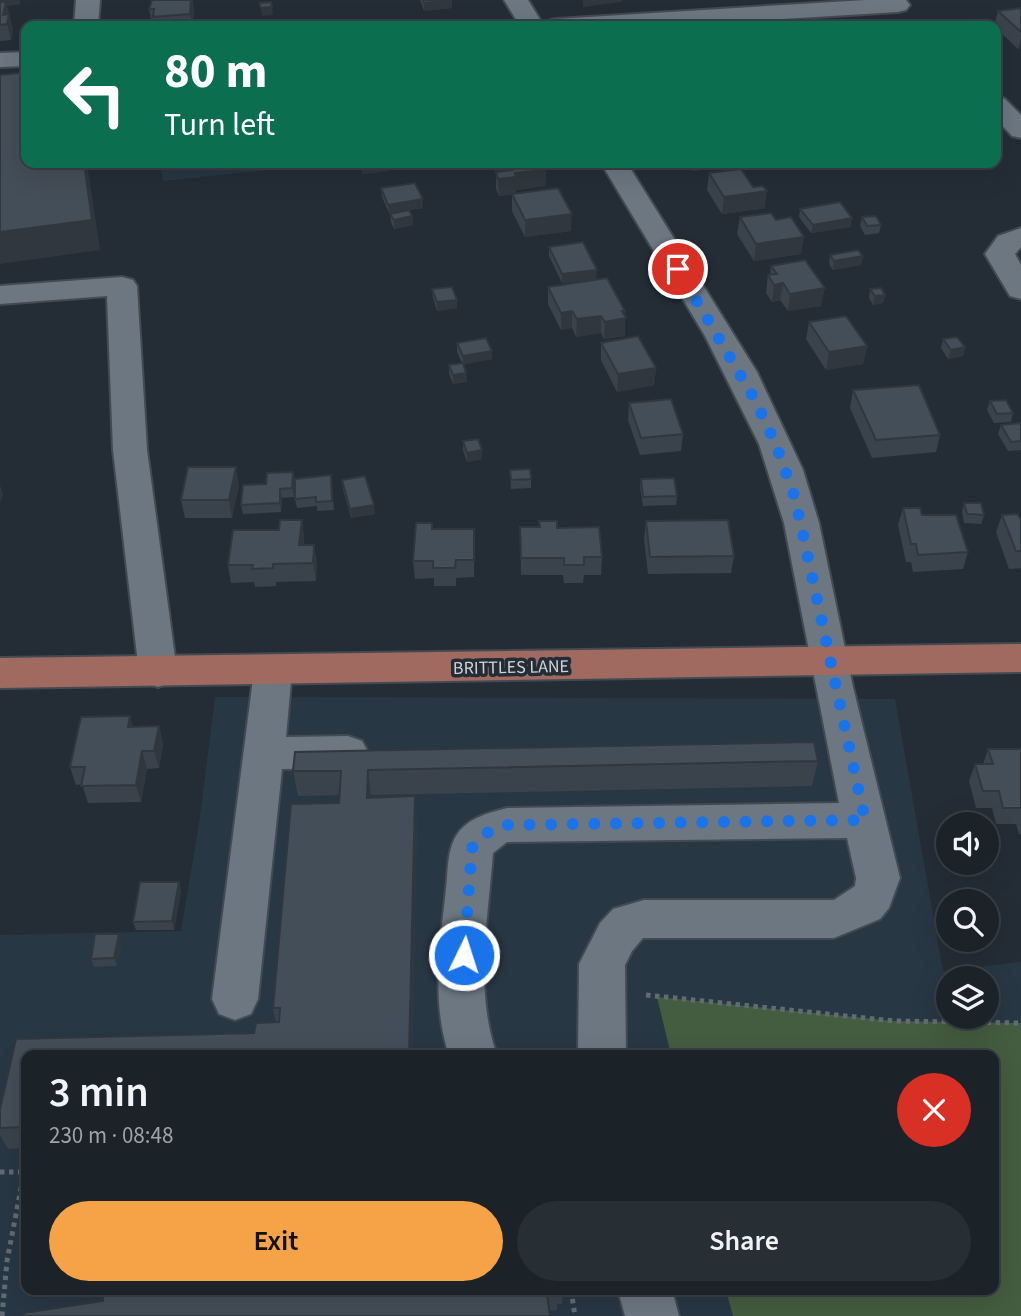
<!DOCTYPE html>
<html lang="en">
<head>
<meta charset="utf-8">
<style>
	:root { --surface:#1b2228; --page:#282f34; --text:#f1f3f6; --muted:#a0a4a8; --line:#393f45; --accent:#f6a247 }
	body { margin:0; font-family:"Source Sans 3",sans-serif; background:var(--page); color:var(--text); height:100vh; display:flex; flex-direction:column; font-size:26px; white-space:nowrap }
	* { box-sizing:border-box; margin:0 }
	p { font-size:23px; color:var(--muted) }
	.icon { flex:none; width:38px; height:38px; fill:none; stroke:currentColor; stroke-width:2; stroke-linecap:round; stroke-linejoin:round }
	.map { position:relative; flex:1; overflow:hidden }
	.panel { position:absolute; left:21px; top:1050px; width:978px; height:245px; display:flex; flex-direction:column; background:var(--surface); border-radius:14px; box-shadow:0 7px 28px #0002,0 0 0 2px var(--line) }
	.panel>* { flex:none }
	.top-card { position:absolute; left:21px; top:21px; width:980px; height:147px; border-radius:14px; box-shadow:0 7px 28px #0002,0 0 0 2px var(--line); background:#0b6e4f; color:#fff; overflow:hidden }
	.tools { position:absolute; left:936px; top:812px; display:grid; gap:14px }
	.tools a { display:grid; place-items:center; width:63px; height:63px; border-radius:50%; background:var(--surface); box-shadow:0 7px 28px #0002,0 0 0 2px var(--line); font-size:35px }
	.pin { position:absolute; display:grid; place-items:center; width:60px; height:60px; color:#fff; margin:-30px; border:4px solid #fff; border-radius:50%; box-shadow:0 2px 7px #0007 }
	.me { position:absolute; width:77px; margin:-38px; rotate:4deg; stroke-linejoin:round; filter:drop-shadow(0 0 5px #0008) }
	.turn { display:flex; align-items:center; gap:24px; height:147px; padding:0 28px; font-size:32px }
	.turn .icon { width:91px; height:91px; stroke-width:2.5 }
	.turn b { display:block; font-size:49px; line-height:60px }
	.round { display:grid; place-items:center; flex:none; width:74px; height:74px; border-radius:37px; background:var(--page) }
	.headline { display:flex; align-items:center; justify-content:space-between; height:119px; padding:0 28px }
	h1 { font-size:42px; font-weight:600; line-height:52px }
	.cta { display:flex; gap:14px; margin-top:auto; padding:14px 28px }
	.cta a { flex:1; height:80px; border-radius:42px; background:var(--accent); color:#111; font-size:28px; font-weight:600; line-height:80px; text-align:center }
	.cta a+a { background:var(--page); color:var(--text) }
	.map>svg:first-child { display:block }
</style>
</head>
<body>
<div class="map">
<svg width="1021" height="1316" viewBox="0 0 1021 1316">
	<rect width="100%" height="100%" fill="#242d36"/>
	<g fill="#283744" fill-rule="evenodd">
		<polygon points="160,163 325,163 325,164 163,181"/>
		<path d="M215 697 895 699 943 971 1021 962V1316H0V935L181 931 199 824ZM948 978H987V1017H948ZM26 1055H994V1290H26Z"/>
	</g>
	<polygon fill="#445c3f" points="657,997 894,1021 1021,1023 1021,1316 733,1316 726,1290 994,1290 994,1055 671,1055"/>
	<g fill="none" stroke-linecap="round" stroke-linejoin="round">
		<g stroke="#434a51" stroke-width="4">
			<g id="minor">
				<polygon points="76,0 100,0 98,26 74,26"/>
				<polygon points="504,0 528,0 544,26 520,26"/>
				<polygon points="866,0 906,0 910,5 906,10 898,12 667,26 544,26 548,21 556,19"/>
				<polygon points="26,52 26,66 0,67 0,53"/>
				<polygon points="996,96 1005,99 1021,115 1021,138 1012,136 996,119"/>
				<path d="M601 163H627L757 372 803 470 819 523 853 687 900 878 889 908 880 919 834 938H643L632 951 625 965 626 1055H578L579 964 600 923 613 909 644 900H834L855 886 856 878 847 838 507 842 493 853C488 919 474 991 497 1055H449C431 1002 440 944 446 889 448 871 447 851 456 836 467 818 488 813 507 808L839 803 784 523 759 444 705 336Z"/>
				<polygon points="1021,228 1021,247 1015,254 1021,265 1021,299 1010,296 985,254 998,236"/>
				<polygon points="122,277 133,280 137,286 147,450 177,672 172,682 158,687 144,682 139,672 113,450 107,296 0,304 0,286"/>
				<polygon points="273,656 287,661 292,671 286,737 348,736 362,741 368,752 362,763 348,768 282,769 258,999 251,1014 235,1020 219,1014 212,999 254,671 259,661"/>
				<polygon points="618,1290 672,1290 679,1316 625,1316"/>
			</g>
		</g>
		<g stroke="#434a51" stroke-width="4">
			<polygon id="major" points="1021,644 1021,672 0,688 0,658"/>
		</g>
		<g stroke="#636b72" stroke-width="5" stroke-dasharray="4.5 4.5" stroke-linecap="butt">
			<polyline points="646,995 894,1021 1021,1023"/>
			<polyline points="0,1172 26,1172"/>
			<polyline points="571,1290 575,1316"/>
			<polyline points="2,1316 7,1261 26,1162"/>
		</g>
		<use href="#minor" fill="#6c7782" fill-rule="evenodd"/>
		<use href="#major" fill="#a06a60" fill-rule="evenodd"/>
	</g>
	<g fill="#3a434c">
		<polygon points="0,0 20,4 7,6 13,30 11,40 0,41"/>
		<polygon points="420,0 452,0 452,8 424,11"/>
		<polygon points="194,7 193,26 155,26 155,25 152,25 149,9"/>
		<polygon points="1021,8 1021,48 1018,49 996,28 996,26 994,26 998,11"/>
		<polygon points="359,163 389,163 389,171 363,174"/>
		<polygon points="493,163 547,163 545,186 516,190 516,194 499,196 496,189 496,174 493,167"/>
		<polygon points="688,163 735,163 735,166 693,171"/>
		<polygon points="709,173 765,208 722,214 707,190"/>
		<polygon points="381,188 423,208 409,210 412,216 413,225 394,229 391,222 390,214 406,211 389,213 382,197"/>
		<polygon points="512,194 571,231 525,237 512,211"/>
		<polygon points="800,209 851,227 811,233 799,217"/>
		<polygon points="740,217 801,254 754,261 737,234"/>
		<polygon points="862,217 881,225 879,233 865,235 860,226"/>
		<polygon points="549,247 596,279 562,283 549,256"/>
		<polygon points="830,255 863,256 861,265 833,270 829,264"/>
		<polygon points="771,266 821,306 788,311 780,300 772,302 766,293 768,275 770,275"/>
		<polygon points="548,287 625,311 625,336 604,339 601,333 576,337 572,328 561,330 548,304"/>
		<polygon points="432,289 457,300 457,308 437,311 433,298"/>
		<polygon points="870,289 885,295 883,303 873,305 869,298"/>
		<polygon points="809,322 867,346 863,364 826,370 806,339"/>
		<polygon points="943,339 965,347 963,356 948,359 941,348"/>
		<polygon points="457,343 492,351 492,359 464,364 467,382 453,384 449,374 449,365 462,363 457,352"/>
		<polygon points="601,343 656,368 654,385 617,392 601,360"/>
		<polygon points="853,390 940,435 936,452 872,458 850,408"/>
		<polygon points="990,401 1013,413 1011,422 994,423 987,410"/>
		<polygon points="629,403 683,434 681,451 640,455 628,420"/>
		<polygon points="1021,423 1021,450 1008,451 998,434 1001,425"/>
		<polygon points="463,441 482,459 467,462 463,450"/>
		<polygon points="510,470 531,479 531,488 511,489"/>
		<polygon points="293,472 295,481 294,497 282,498 281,512 243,514 241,505 266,484"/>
		<polygon points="331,475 334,510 317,511 317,506 297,508 295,499"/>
		<polygon points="641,479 677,496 676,505 643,506 640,488"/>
		<polygon points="342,480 375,514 351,518 343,489"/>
		<polygon points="239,485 232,518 185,518 181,500"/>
		<polygon points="964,503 984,515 981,524 964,523 962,512"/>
		<polygon points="903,508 922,515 968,552 963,569 913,572 911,562 906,562 898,525"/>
		<polygon points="1002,515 1021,520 1021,568 1009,569 996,532"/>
		<polygon points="302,520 304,538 304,545 317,562 316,581 276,582 276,586 255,587 254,582 231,583 228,565 279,530"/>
		<polygon points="539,521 557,528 602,557 601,575 584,575 583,583 564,583 563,575 521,575 520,527 539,527"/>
		<polygon points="646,521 734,556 731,573 648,574 644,539"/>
		<polygon points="432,523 433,529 474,529 474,577 456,578 456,586 434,586 434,578 415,579 413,561"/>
		<polygon points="159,726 163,744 159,768 147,769 141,802 88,803 82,784 76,785 70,767 133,727"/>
		<polygon points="814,742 818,761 812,786 371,795 370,798 415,796 417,821 412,1055 26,1055 26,1148 8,1149 0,1135 0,1109 16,1039 254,1033 256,1023 276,1022 273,1008 291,804 339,803 340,795 298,796 293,771 295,752"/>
		<polygon points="988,749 1021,749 1021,834 1019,834 1016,824 996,824 992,808 976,808 969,781 975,764 983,764"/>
		<polygon points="179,882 181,891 174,930 136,930 133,922"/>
		<polygon points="122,942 117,966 94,967 91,959"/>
		<polygon points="103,1290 563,1290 562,1304 557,1304 557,1310 550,1311 103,1301"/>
	</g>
	<g fill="#30373e">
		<polygon points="0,0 20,0 20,4 7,6 13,30 11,40 7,24 0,6"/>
		<polygon points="191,0 193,0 194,7 193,26 190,14"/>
		<polygon points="452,0 452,8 424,11 424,3"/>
		<polygon points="583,0 622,0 622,2 583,7"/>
		<polygon points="272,7 273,15 262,16 261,8"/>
		<polygon points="1021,37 1021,48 1018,49"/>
		<polygon points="84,163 87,163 100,250 0,264 0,232"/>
		<polygon points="389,163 389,171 363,174 362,166"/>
		<polygon points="495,163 507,163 507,173 495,174"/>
		<polygon points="541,163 547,163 545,186 516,190 516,194 499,196 498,179"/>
		<polygon points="694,163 735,163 735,166 693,171"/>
		<polygon points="767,191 765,208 722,214 724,197"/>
		<polygon points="423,199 423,208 389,213 388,205"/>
		<polygon points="572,214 571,231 525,237 525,220"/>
		<polygon points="412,216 413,225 394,229 394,220"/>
		<polygon points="852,218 851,227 811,233 813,225"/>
		<polygon points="804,237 801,254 754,261 756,244"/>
		<polygon points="863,256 861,265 833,270 834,261"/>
		<polygon points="597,270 596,279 562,283 562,274"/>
		<polygon points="783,283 780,300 772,302 774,285"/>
		<polygon points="825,288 821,306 788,311 790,294"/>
		<polygon points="885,295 883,303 873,305 875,296"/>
		<polygon points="457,300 457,308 437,311 437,302"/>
		<polygon points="572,311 572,328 561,330 561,313"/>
		<polygon points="622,311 625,311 625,336 604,339 605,322"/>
		<polygon points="601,316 601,333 576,337 577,319"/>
		<polygon points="867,346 863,364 826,370 829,352"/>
		<polygon points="965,347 963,356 948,359 951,350"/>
		<polygon points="492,351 492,359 463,365 463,356"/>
		<polygon points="656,368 654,385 617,392 618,374"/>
		<polygon points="466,373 467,382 453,384 453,375"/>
		<polygon points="482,450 482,459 467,462 467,453"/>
		<polygon points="236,467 239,485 232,518 229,500"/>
		<polygon points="293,472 295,481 294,497 292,488"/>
		<polygon points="0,485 3,494 0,503"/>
		<polygon points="280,489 282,498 281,512 280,503"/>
		<polygon points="374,505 375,514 351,518 350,509"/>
		<polygon points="302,520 304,538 302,563 299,545"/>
		<polygon points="474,529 475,547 474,577"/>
		<polygon points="314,545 317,562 316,581 313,563"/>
		<polygon points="130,716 135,733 128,727"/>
		<polygon points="159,726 163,744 159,768 154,751"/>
		<polygon points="142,751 147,769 141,802 136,785"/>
		<polygon points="368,770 371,795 370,822 367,798"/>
		<polygon points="415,796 417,821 412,1055 409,1055"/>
		<polygon points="179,882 181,891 174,930 172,921"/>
		<polygon points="119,934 122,942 117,966 114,958"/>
	</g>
	<g fill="#444e58" stroke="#30373e" stroke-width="2">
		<polygon points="152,0 191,0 190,14 153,17 154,9 149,9"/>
		<polygon points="423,0 452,0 424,3"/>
		<polygon points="0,2 6,2 3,15 9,14 7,24 0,25"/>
		<polygon points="271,2 272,7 261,8 259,3"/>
		<polygon points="1021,8 1021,32 998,11"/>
		<polygon points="26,72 26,163 84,163 92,220 0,232 0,75"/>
		<polygon points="361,163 386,163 362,166"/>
		<polygon points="510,163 542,163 545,170 515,173 516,177 498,179 496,172 513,170"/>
		<polygon points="741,169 753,187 763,186 767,191 724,197 709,173"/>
		<polygon points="415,183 423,199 388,205 381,188"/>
		<polygon points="558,188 572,214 525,220 512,194"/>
		<polygon points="840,202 852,218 813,225 800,209"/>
		<polygon points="409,210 412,216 394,220 390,214"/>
		<polygon points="771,213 776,220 791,217 804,237 756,244 740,217"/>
		<polygon points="876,216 881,225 867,226 862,217"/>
		<polygon points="583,242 597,270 562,274 549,247"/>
		<polygon points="858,250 863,256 834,261 830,255"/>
		<polygon points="805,260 825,288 790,294 783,283 774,285 768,275 777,274 771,266"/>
		<polygon points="607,278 625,311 622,311 626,318 605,322 601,316 577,319 572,311 561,313 548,287"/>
		<polygon points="452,287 457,300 437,302 432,289"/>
		<polygon points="881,288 885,295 875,296 870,289"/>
		<polygon points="846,316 867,346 829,352 809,322"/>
		<polygon points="638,336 656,368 618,374 601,343"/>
		<polygon points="957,337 965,347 951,350 943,339"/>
		<polygon points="486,338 492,351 463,356 457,343"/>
		<polygon points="463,363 466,373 453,375 449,365"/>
		<polygon points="919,385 940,435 876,440 853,390"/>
		<polygon points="671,399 683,434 641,438 629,403"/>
		<polygon points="1006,400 1013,413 997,414 990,401"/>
		<polygon points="1021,423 1021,441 1011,442 1001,425"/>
		<polygon points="478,439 482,450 467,453 463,441"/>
		<polygon points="188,467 236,467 229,500 181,500"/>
		<polygon points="530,469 531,479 511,480 510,470"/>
		<polygon points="293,472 292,488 280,489 280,503 241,505 243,485 266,484 267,473"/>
		<polygon points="331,475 332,501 316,502 316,497 295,499 295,479"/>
		<polygon points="365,476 374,505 350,509 342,480"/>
		<polygon points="674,478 677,496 643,497 641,479"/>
		<polygon points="964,503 981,503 984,515 967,514"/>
		<polygon points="903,508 920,508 922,515 956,515 968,552 918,555 916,544 911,544"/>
		<polygon points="1018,514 1021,520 1021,551 1016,551 1002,515"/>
		<polygon points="280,520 302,520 299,545 314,545 313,563 273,564 273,568 252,569 253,565 228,565 233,530 279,530"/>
		<polygon points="728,520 734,556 650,557 646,521"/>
		<polygon points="539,521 557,521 557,528 599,527 602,557 584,557 584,565 564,565 564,558 521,558 520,527 540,527"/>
		<polygon points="416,523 432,523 432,529 474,529 474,560 456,560 455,568 433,568 433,561 413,561"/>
		<polygon points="130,716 128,727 159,726 154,751 142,751 136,785 81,786 85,767 70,767 81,717"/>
		<polygon points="814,742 818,761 368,770 367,798 415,796 409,1055 26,1055 26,1127 0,1128 0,1109 16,1039 254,1033 256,1023 279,1022 280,1008 273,1008 291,804 339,803 341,771 293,771 295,752"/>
		<polygon points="988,749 1021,749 1021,808 1003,808 999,791 983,791 975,764 993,764"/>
		<polygon points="140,882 179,882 172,921 133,922"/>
		<polygon points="95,934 119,934 114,958 91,959"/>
		<polygon points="103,1290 558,1290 558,1292 547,1294 550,1316 24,1316 24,1313 103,1301"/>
	</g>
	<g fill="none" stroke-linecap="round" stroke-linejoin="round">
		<path stroke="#1a73e8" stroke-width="12" stroke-dasharray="0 21.6" d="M464 955 472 848C482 834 491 829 507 825L865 820 795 498 776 445 755 400 678 269"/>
	</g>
	<g text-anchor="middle" stroke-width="7" stroke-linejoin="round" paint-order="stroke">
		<g font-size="18" fill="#cdd3d8" stroke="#242d36">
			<text transform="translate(511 667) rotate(-1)" y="6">BRITTLES LANE</text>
		</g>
	</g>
</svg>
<div class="tools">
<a><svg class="icon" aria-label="sound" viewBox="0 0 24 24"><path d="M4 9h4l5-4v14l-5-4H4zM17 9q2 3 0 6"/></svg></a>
<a><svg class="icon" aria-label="search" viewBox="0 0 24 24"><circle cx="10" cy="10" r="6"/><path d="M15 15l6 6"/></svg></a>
<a><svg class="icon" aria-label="layers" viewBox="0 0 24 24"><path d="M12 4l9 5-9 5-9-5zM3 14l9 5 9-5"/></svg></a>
</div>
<div class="pin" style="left:678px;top:269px;background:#d93025"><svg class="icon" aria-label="arrive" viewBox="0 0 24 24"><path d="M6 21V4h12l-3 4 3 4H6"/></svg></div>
<svg class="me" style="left:464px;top:955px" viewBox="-20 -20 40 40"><circle r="17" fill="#1a73e8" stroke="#fff" stroke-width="3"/><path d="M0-11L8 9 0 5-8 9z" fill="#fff"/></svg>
<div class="top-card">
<div class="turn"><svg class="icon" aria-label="left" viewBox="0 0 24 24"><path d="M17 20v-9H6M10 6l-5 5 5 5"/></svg><div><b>80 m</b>Turn left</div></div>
</div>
<section class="panel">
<div class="headline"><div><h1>3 min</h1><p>230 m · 08:48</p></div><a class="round" style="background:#d93025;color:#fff"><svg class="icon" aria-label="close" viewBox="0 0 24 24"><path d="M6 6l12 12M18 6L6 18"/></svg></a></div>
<div class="cta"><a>Exit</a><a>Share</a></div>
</section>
</div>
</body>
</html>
